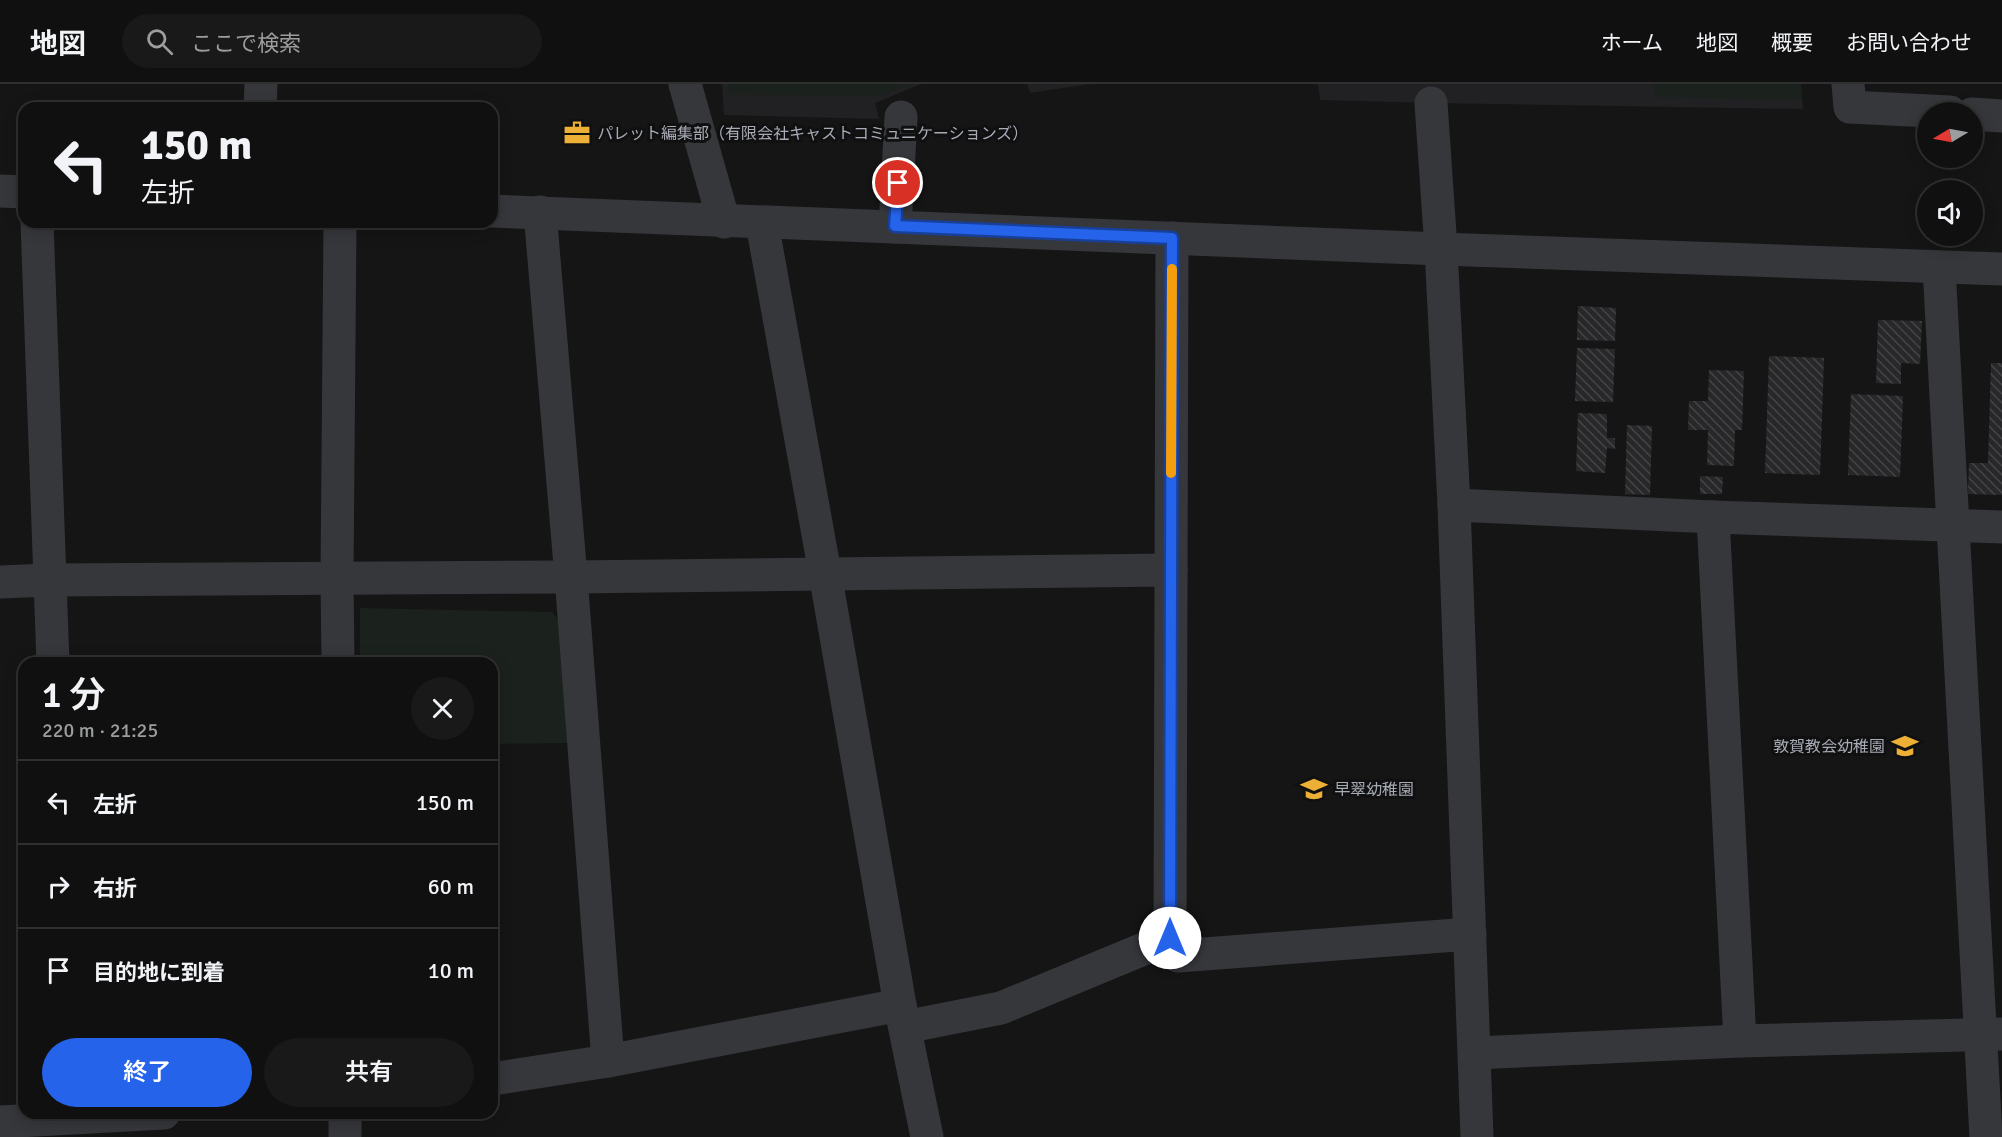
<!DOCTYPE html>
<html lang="ja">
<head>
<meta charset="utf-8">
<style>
	:root { --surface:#101010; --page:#191919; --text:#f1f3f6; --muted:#9c9d9f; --line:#303030; --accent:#2563eb }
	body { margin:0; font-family:Signika,"Noto Sans JP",sans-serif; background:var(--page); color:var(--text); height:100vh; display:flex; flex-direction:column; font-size:22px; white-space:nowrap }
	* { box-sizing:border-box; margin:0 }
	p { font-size:20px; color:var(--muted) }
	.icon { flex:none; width:33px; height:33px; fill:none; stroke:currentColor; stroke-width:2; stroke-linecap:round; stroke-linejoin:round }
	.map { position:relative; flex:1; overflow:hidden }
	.panel { position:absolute; left:18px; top:573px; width:480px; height:462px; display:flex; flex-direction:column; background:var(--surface); border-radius:18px; box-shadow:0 3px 15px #0003,0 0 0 2px var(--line) }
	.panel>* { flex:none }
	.guide { position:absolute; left:18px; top:18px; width:480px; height:126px; border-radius:18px; box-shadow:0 3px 15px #0003,0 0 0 2px var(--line); background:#101010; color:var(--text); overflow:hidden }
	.needle { width:39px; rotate:260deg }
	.buttons { position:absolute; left:1917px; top:18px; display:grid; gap:12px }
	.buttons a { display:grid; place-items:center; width:66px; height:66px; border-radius:50%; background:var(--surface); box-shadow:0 3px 15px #0003,0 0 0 2px var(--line); font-size:30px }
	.pin { position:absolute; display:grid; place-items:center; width:51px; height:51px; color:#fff; margin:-26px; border:3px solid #fff; border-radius:50%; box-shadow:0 2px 6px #0007 }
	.me { position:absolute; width:66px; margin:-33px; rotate:0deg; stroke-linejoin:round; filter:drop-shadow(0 0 4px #0008) }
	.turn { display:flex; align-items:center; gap:21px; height:126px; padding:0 24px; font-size:27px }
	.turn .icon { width:78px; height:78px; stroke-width:2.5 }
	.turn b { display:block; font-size:42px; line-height:51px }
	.round { display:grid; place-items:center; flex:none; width:63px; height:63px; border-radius:32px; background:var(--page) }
	.head { display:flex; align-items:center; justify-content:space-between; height:102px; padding:0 24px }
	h1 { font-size:36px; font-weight:600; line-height:45px }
	.primary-button { display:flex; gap:12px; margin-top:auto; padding:12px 24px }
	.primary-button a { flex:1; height:69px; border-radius:36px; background:var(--accent); color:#fff; font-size:24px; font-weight:600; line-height:69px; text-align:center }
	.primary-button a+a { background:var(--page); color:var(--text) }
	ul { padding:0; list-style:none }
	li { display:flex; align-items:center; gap:18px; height:84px; padding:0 24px; border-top:2px solid var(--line) }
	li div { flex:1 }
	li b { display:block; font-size:22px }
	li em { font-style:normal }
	header { display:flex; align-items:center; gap:36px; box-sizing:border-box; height:84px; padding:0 30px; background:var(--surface); border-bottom:2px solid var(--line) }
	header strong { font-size:28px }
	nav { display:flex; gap:33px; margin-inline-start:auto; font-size:21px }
	.search { width:420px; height:54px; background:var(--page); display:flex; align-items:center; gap:15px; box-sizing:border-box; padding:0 21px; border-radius:33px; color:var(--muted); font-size:22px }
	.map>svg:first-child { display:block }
</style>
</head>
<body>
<header>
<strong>地図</strong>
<div class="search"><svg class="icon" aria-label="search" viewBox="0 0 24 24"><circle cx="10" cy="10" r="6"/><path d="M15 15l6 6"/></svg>ここで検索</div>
<nav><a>ホーム</a><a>地図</a><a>概要</a><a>お問い合わせ</a></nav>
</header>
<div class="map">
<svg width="2002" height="1053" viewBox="0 0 2002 1053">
	<defs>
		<pattern id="building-back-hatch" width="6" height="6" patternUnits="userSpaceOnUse" patternTransform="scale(1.5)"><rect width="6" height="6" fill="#28282a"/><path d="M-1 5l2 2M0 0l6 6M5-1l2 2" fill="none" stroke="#444447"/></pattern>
	</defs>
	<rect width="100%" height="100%" fill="#151516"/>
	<g fill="#212123">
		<polygon points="722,0 921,0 875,19 879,35 724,31"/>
		<polygon points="1027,0 1090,0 1030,9"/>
		<polygon points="1318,0 1801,0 1803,25 1431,19 1320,16"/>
	</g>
	<g fill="#1b211c">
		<polygon points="728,0 913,0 880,12 728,10"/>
		<polygon points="1654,0 1801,0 1802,15 1655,13"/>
		<polygon points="360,524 552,528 560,538 572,659 492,660 492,579 360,579"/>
	</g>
	<g fill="url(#building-back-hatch)">
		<polygon points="1578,222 1616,224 1615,257 1577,256"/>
		<polygon points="1878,236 1922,237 1920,280 1901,279 1901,300 1876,299"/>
		<polygon points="1577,264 1615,265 1613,318 1575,317"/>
		<polygon points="1769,272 1824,274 1820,391 1765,389"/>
		<polygon points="1991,279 2002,279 2002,411 1968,410 1969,379 1988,379"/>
		<polygon points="1709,286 1744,287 1742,346 1735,346 1734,382 1707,381 1708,346 1688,346 1689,317 1708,317"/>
		<polygon points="1851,310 1903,312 1900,393 1848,391"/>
		<polygon points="1578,329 1607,330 1607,354 1615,354 1615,365 1607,364 1605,389 1576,387"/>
		<polygon points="1627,341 1652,342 1650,411 1625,410"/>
		<polygon points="1700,392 1723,393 1722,410 1700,410"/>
	</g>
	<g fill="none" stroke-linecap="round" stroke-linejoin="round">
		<g stroke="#36373b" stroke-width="33">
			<polyline points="685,0 724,138"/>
			<polyline points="1848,0 1850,23 1950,28"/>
			<polyline points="1431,19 1441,165 1454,421 1477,1053"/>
			<polyline points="260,24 261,0"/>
			<polyline points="1972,30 2002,32"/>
			<polyline points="0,107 24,108"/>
			<polyline points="492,127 1441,165 2002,185"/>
			<polyline points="540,128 571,493 608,977"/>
			<polyline points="37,138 53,579"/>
			<polyline points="762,139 825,489 900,921 927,1053"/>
			<polyline points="895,143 901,33"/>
			<polyline points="1172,154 1170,854 1178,872 1470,850"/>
			<polyline points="1939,183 1986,1053"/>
			<polyline points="1454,421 1713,433 2002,443"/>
			<polyline points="1713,433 1740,957"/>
			<polyline points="0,498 49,496 571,493 1171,486"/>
			<polyline points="338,579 337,493 340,138"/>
			<polyline points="905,943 1001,924 1170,854"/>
			<polyline points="1475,969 1740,957 2002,950"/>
			<polyline points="492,995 608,977 900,921"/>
			<polyline points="345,1029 345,1053"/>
			<polyline points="0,1038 164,1029"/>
		</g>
	</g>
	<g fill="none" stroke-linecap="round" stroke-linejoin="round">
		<g stroke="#184099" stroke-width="15">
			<polyline id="route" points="898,99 895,142 1172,154 1170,854"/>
		</g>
		<use href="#route" stroke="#2563eb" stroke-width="10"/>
		<polyline stroke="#f59e0b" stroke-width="10" points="1171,389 1172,185"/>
	</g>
	<defs>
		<g id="office-bare" transform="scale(2.07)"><path d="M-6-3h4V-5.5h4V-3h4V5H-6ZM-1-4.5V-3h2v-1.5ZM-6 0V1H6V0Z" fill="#edb036" stroke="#101011" stroke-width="2.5" paint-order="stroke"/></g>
		<g id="school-bare" transform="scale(2.07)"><path d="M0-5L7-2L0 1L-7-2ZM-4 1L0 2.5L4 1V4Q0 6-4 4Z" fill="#edb036" stroke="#101011" stroke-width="2.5" paint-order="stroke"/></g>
	</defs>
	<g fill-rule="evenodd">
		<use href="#office-bare" x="577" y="49"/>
		<use href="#school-bare" x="1905" y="662"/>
		<use href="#school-bare" x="1314" y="705"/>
	</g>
	<g text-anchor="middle" stroke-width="6" stroke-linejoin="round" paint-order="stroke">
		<g font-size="16" fill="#a7abb6" stroke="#101011" text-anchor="start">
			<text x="597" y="55">パレット編集部（有限会社キャストコミュニケーションズ）</text>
			<text x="1885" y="668" text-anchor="end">敦賀教会幼稚園</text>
			<text x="1334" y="711">早翠幼稚園</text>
		</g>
	</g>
</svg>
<div class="buttons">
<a><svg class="needle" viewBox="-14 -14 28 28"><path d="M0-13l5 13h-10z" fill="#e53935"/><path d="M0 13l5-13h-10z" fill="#9c9d9f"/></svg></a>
<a><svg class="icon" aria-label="sound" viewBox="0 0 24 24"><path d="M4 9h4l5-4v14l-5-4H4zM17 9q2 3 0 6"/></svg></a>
</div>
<div class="pin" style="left:898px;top:99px;background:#d93025"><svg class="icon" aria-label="arrive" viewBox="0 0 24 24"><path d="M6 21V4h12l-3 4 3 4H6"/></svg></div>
<svg class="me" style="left:1170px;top:854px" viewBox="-20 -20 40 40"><circle r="19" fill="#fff"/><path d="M0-13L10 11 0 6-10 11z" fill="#2563eb"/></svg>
<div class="guide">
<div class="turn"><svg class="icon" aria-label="left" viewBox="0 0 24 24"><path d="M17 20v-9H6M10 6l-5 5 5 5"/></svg><div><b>150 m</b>左折</div></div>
</div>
<section class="panel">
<div class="head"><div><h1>1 分</h1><p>220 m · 21:25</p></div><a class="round"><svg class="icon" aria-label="close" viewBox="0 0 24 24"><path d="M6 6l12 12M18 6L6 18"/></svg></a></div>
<ul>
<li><svg class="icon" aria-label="left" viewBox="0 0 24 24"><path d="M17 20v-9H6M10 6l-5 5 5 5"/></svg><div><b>左折</b></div><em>150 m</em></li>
<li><svg class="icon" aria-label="right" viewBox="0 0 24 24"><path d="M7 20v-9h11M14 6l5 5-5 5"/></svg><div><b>右折</b></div><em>60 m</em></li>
<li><svg class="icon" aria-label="arrive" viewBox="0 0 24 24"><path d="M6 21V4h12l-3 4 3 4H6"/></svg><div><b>目的地に到着</b></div><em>10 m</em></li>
</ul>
<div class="primary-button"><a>終了</a><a>共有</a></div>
</section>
</div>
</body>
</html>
